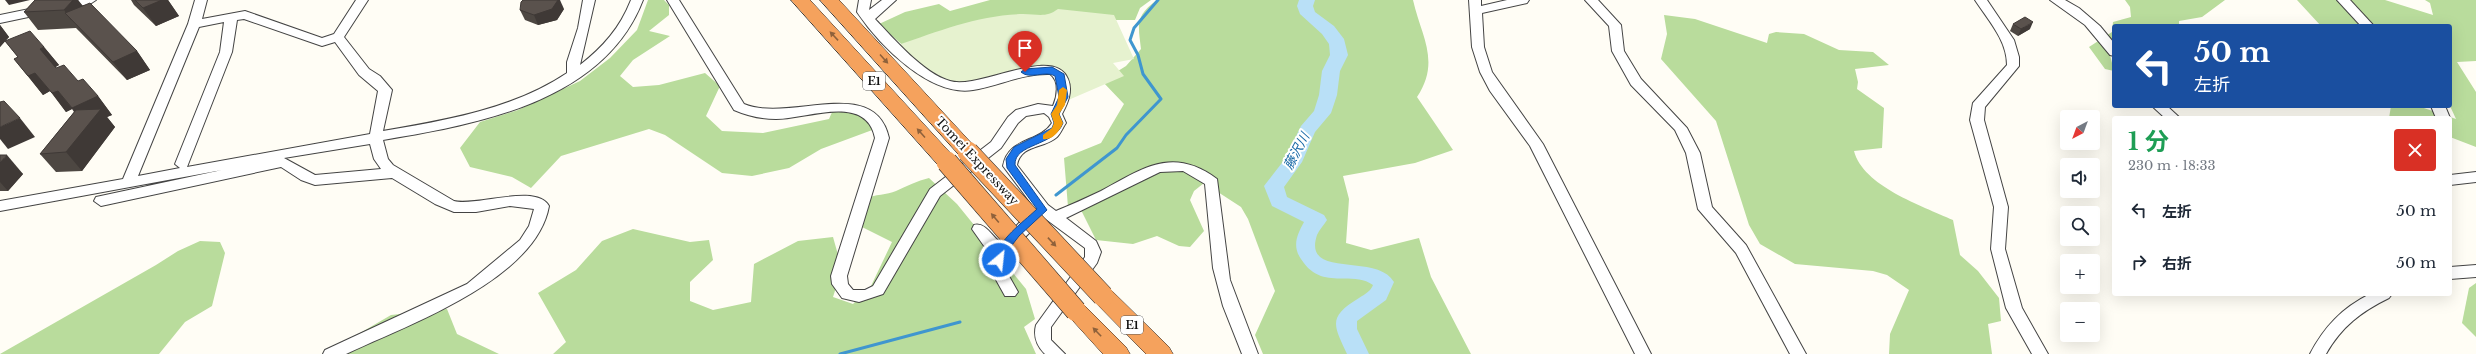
<!DOCTYPE html>
<html lang="ja">
<head>
<meta charset="utf-8">
<style>
	:root { --surface:#fff; --page:#f6f6f7; --text:#1f2937; --muted:#747a83 }
	body { margin:0; font-family:"Libre Baskerville","Noto Sans JP",serif; background:var(--page); color:var(--text); height:100vh; display:flex; flex-direction:column; font-size:15px; white-space:nowrap }
	* { box-sizing:border-box; margin:0 }
	p { font-size:13px; color:var(--muted) }
	.icon { flex:none; width:22px; height:22px; fill:none; stroke:currentColor; stroke-width:2; stroke-linecap:round; stroke-linejoin:round }
	.map { position:relative; flex:1; overflow:hidden }
	.drawer { position:absolute; left:2112px; top:116px; width:340px; height:180px; display:flex; flex-direction:column; background:var(--surface); border-radius:4px; box-shadow:0 4px 16px #0002 }
	.drawer>* { flex:none }
	.top-card { position:absolute; left:2112px; top:24px; width:340px; height:84px; border-radius:4px; box-shadow:0 4px 16px #0002; background:#1a4fa0; color:#fff; overflow:hidden }
	.needle { width:26px; rotate:221deg }
	.fabs { position:absolute; left:2060px; top:110px; display:grid; gap:8px }
	.fabs a { display:grid; place-items:center; width:40px; height:40px; border-radius:4px; background:var(--surface); box-shadow:0 4px 16px #0002; font-size:20px }
	.pin { position:absolute; display:grid; place-items:center; width:34px; height:34px; color:#fff; margin:-41px -17px; border-radius:50% 50% 50% 0; rotate:-45deg; box-shadow:0 0 4px #0007 }
	.pin .icon { rotate:45deg }
	.me { position:absolute; width:44px; margin:-22px; rotate:28deg; stroke-linejoin:round; filter:drop-shadow(0 0 3px #0008) }
	.turn { display:flex; align-items:center; gap:14px; height:84px; padding:0 16px; font-size:18px }
	.turn .icon { width:52px; height:52px; stroke-width:2.5 }
	.turn b { display:block; font-size:28px; line-height:34px }
	.round { display:grid; place-items:center; flex:none; width:42px; height:42px; border-radius:4px; background:var(--page) }
	.overview { display:flex; align-items:center; justify-content:space-between; height:68px; padding:0 16px }
	h1 { font-size:24px; font-weight:700; line-height:30px; color:#1e9e55 }
	ul { padding:0; list-style:none }
	li { display:flex; align-items:center; gap:12px; height:52px; padding:0 16px }
	li div { flex:1 }
	li b { display:block; font-size:15px }
	li em { font-style:normal }
	.map>svg:first-child { display:block }
</style>
</head>
<body>
<div class="map">
<svg width="2476" height="354" viewBox="0 0 2476 354">
	<rect width="100%" height="100%" fill="#fffdf5"/>
	<g fill="#b9dc9c">
		<polygon points="648,0 664,0 669,5 669,15 649,31 670,36 633,60 620,76 633,87 659,85 705,73 720,86 706,116 722,131 763,133 829,119 833,110 855,111 875,129 821,149 789,168 752,176 722,173 665,135 649,129 561,156 531,188 512,177 470,167 460,148 480,122 518,110 580,81 610,58 637,30"/>
		<polygon points="990,0 1151,0 1140,8 1135,20 1078,20 908,50 879,24 905,12 939,4 950,11"/>
		<path d="M1157 0H1413C1421 36 1441 61 1417 97L1453 150 1415 163 1343 176 1349 199 1346 243 1371 250 1419 238 1431 277 1471 354H1263L1255 335 1275 291 1248 219 1241 207 1204 183 1194 191 1190 200 1204 231 1190 247 1179 246 1157 236 1133 244 1096 240 1082 212 1068 207 1064 158 1101 143 1124 104 1102 81 1126 66 1141 49C1138 24 1135 16 1157 0Z"/>
		<polygon points="2125,0 2225,0 2202,17 2179,21 2179,26 2114,26 2114,55 2110,55 2114,71 2105,69 2089,47 2112,32 2113,22 2131,17 2130,7"/>
		<polygon points="2297,0 2385,0 2433,15 2430,3 2425,0 2476,0 2476,61 2457,62 2476,92 2476,147 2450,137 2450,118 2389,118 2391,106 2418,106 2456,119 2450,106 2450,26 2321,26"/>
		<path d="M1664 15 1695 19 1767 43 1769 34 1776 32 1804 34 1839 50 1873 52 1889 65 1855 69 1858 82 1857 89 1884 108 1882 148 1854 151C1863 186 1922 206 1953 220L1960 255 1978 271 1999 298 2001 321 1988 324 1992 354H1889L1890 334 1909 290 1887 275 1873 271 1795 264 1760 244 1749 225 1716 121 1661 59 1667 34Z"/>
		<path d="M929 178 957 204 1026 289 1035 319 1024 327 1036 354H553L566 342 538 293 576 270 602 241 633 229 690 242 709 240 713 260 690 282V301L713 310 751 302 754 264 798 241 833 237 842 269 833 297 853 304 871 286 892 242 862 227 865 199C875 194 887 195 896 191 907 186 917 181 929 178Z"/>
		<polygon points="200,241 220,242 225,253 212,306 185,322 159,354 0,354 156,265 178,251"/>
		<polygon points="2476,283 2476,337 2462,323 2469,288"/>
		<polygon points="447,309 457,334 499,354 324,354 391,315"/>
	</g>
	<path fill="#e6f2cf" d="M1058 9 1114 15 1134 59 1113 63 1124 76 1066 101 1064 76 1055 66C1035 73 967 88 948 82 933 78 909 56 898 45 939 31 979 15 1023 14 1038 14 1046 18 1058 9Z"/>
	<g fill="none" stroke-linecap="round" stroke-linejoin="round">
		<g stroke="#3f96cf" stroke-width="3">
			<polyline points="1056,195 1117,148 1126,135 1161,99 1143,74 1138,55 1130,40 1134,28 1158,0"/>
			<polyline points="840,354 960,322"/>
		</g>
		<path fill="#b9e0f7" fill-rule="evenodd" d="M1299 0H1315L1313 6 1315 12 1334 26 1344 39 1348 55 1340 71 1337 95 1331 113 1315 132 1302 162 1284 187 1287 197 1324 215 1327 220C1324 225 1319 230 1317 235 1302 280 1377 252 1394 282L1386 300 1357 321V329L1369 354H1347C1333 324 1328 317 1359 298 1365 294 1371 291 1373 285 1351 269 1322 292 1301 259 1292 246 1297 235 1304 222L1272 206 1264 186 1285 159 1301 126 1314 111 1319 95 1322 71 1330 55 1329 44 1322 34 1300 14 1297 6Z"/>
		<g stroke="#444" stroke-width="2">
			<g id="minor">
				<polygon points="73,0 96,0 90,4 0,23 0,15"/>
				<path d="M195 0H207L202 19 245 11 322 38 334 34 356 0H368L344 37 369 69 380 76 392 90 383 131C447 120 513 109 567 73V62L578 28 583 0H595L580 65C603 47 620 28 631 0H643C604 102 478 124 383 140L388 159 393 165 454 201C476 207 536 183 549 206 536 280 407 325 346 354H323L325 350 467 284 520 240 529 226 534 209 510 206 476 212H454L435 204 392 178 315 185 301 180 281 167 101 206 94 201 96 197 222 170 0 211V201L123 179 188 24ZM244 19 322 46 335 42 359 75 378 91 370 134 187 167 232 52 237 20ZM224 22 220 52 175 164 180 168 138 176 199 27ZM370 144 374 159 381 169 315 175 284 158Z"/>
				<path d="M667 0H679L744 104C789 123 875 74 889 138L847 276 848 284 853 290H865L873 286 930 189 991 142 1008 117 1016 110 1038 104 1053 106C1057 97 1060 81 1050 74 1023 73 999 86 973 90 930 97 879 45 857 12L859 0H871L869 10 882 0H896L875 19C894 39 924 74 950 81 979 90 1054 44 1068 79 1073 91 1068 103 1062 114L1066 123C1063 127 1061 133 1057 137 1044 149 1021 144 1017 165L1048 205 1056 211C1071 205 1086 198 1101 191 1143 168 1173 146 1217 179L1230 280 1258 354H1242L1223 306 1213 268 1205 184 1183 171 1160 172 1066 218 1096 241 1101 252 1097 263 1051 327V340L1065 354H1045C1037 346 1033 337 1036 325L1085 257V248L1043 217C1029 238 1014 240 1005 269L1018 292 1015 296H1005L990 269 995 254 984 246 972 229 974 225C986 222 992 237 1001 243L1019 223 1036 210 1003 166C1008 137 1039 143 1052 123L1049 117 1044 113 1026 116 1018 123 1001 148 940 196 883 294 859 302 842 298 832 284 831 276 875 138C866 93 808 119 776 119 761 119 748 116 734 110Z"/>
				<polygon points="1469,0 1481,0 1481,6 1507,0 1529,0 1527,3 1482,13 1484,47 1492,72 1543,144 1651,354 1635,354 1530,146 1490,91 1480,72 1472,47"/>
				<polygon points="1585,0 1598,0 1621,25 1624,51 1641,79 1687,128 1700,153 1712,207 1746,245 1806,354 1790,354 1736,253 1698,209 1686,153 1675,130 1631,85 1612,51 1609,26"/>
				<path d="M1975 0H1987L2014 40 2019 57V66L1985 107 1984 120 2008 207 2005 249 2022 308 2048 354H2032L2006 308 1991 249 1994 207 1970 120 1973 103 2007 65C2007 40 1988 20 1975 0Z"/>
				<polygon points="2050,0 2065,0 2079,8 2100,26 2114,43 2114,56 2110,55 2085,25"/>
				<polygon points="2337,0 2350,0 2374,26 2361,26"/>
				<polygon points="2152,106 2167,106 2180,118 2165,118"/>
				<polygon points="2431,106 2445,106 2450,118 2436,118"/>
				<polygon points="2476,172 2476,182 2450,185 2450,175"/>
				<polygon points="2476,265 2476,277 2450,279 2450,267"/>
				<path d="M2370 294H2392L2389 298C2362 311 2341 327 2326 354H2310C2324 327 2342 308 2370 294Z"/>
			</g>
		</g>
		<g stroke="#222" stroke-width="1">
			<g id="highway">
				<polygon points="791,0 810,0 954,157 957,162 954,167 947,169 940,167"/>
				<polygon points="820,0 839,0 975,147 978,152 975,157 968,159 961,157"/>
				<polygon points="1103,287 1111,290 1169,347 1173,354 1146,354 1095,302 1092,296 1095,290"/>
				<polygon points="1076,302 1084,305 1126,347 1130,354 1103,354 1064,311 1068,305"/>
			</g>
		</g>
		<use href="#minor" fill="#fff" fill-rule="evenodd"/>
		<use href="#highway" fill="#f5a25d" fill-rule="evenodd"/>
		<g stroke="#222" stroke-width="22" stroke-linecap="butt">
			<g id="highway-bridge">
				<polyline points="968,152 1103,296"/>
				<polyline points="947,162 1076,311"/>
			</g>
		</g>
		<use href="#highway-bridge" stroke="#f5a25d" stroke-width="21"/>
	</g>
	<g fill="#4d4742">
		<polygon points="35,0 78,0 83,6 137,51 150,70 127,80 79,31 76,28 38,30 24,12"/>
		<polygon points="131,0 168,0 179,16 156,26 134,5"/>
		<polygon points="564,9 557,20 538,25 525,20 520,10"/>
		<polygon points="2013,24 2030,29 2018,36 2010,31"/>
		<polygon points="0,25 9,37 5,41 44,47 59,65 55,67 56,68 78,81 98,96 112,115 107,117 115,127 82,171 56,172 40,154 74,112 72,109 66,112 50,91 43,95 14,59 18,57 5,41 0,47"/>
		<polygon points="0,155 23,174 8,191 0,191"/>
	</g>
	<g fill="#3f3936">
		<polygon points="5,0 30,0 9,5"/>
		<polygon points="73,0 78,0 89,15 71,20 64,10"/>
		<polygon points="162,0 168,0 179,16 156,26 143,8"/>
		<polygon points="558,0 560,0 564,9 557,20 538,25 534,15"/>
		<polygon points="2033,22 2030,29 2018,36 2021,29"/>
		<polygon points="0,25 9,37 0,47"/>
		<polygon points="44,47 59,65 54,68 40,49"/>
		<polygon points="137,51 150,70 127,80 113,62"/>
		<polygon points="35,73 50,91 43,95 28,76"/>
		<polygon points="58,91 72,109 66,112 52,93"/>
		<polygon points="98,96 112,115 107,117 115,127 82,171 66,152 86,126 72,108"/>
		<polygon points="20,118 35,137 8,149 0,139 0,127"/>
		<polygon points="7,155 23,174 8,191 0,182 0,163"/>
	</g>
	<g fill="#5a524d" stroke="#3f3936">
		<polygon points="35,0 73,0 64,10 24,12"/>
		<polygon points="135,0 162,0 143,8"/>
		<polygon points="523,0 558,0 552,9 534,15 520,10 521,2"/>
		<polygon points="90,3 137,51 113,62 65,13"/>
		<polygon points="2025,17 2033,22 2021,29 2013,24"/>
		<polygon points="30,31 44,47 40,49 56,68 64,65 78,81 83,79 98,96 72,108 58,91 52,93 35,73 28,76 14,59 18,57 5,41"/>
		<polygon points="4,101 20,118 0,127 0,102"/>
		<polygon points="101,109 66,152 40,154 76,110"/>
		<polygon points="0,155 7,155 0,163"/>
	</g>
	<defs><path id="oneway-solid" d="M-6-.8H1V-3.2L6.5 0L1 3.2V.8H-6Z"/></defs>
	<g fill="#8e613b">
		<use href="#oneway-solid" transform="translate(834 36) rotate(-133)"/>
		<use href="#oneway-solid" transform="translate(884 59) rotate(48)"/>
		<use href="#oneway-solid" transform="translate(921 133) rotate(-132)"/>
		<use href="#oneway-solid" transform="translate(995 218) rotate(-130)"/>
		<use href="#oneway-solid" transform="translate(1052 242) rotate(47)"/>
		<use href="#oneway-solid" transform="translate(1097 332) rotate(-134)"/>
	</g>
	<path fill="#1a73e8" stroke="#114b97" d="M1052 67 1064 74 1068 97 1059 114 1063 123C1054 147 1014 143 1015 165L1047 210 1019 236 1006 253 1003 263 999 264 994 260C1000 238 1021 224 1037 209L1007 168 1006 159 1014 147 1052 128 1054 123 1051 114 1059 97 1055 76C1046 70 1029 80 1021 72L1025 69Z"/>
	<path fill="#f59e0b" d="M1063 87 1067 90 1065 105 1059 114 1063 123C1060 131 1052 141 1043 139V135L1052 128 1054 123 1051 114 1057 105 1059 90Z"/>
	<g text-anchor="middle" stroke-width="4" stroke-linejoin="round" paint-order="stroke">
		<g fill="#fff" stroke="#585858" stroke-width="1">
			<rect x="863" y="72" width="22" height="18" rx="3"/>
			<rect x="1121" y="316" width="22" height="18" rx="3"/>
		</g>
		<g font-size="11" font-weight="bold" fill="#111">
			<text x="874" y="85">E1</text>
			<text x="1132" y="329">E1</text>
		</g>
		<g font-size="12" fill="#111" stroke="#fff">
			<text transform="translate(977 161) rotate(47)" y="4">Tomei Expressway</text>
		</g>
		<g font-size="13" font-style="italic" fill="#1768a6" stroke="#fff">
			<text transform="translate(1296 151) rotate(-62)" y="5">藤沢川</text>
		</g>
	</g>
</svg>
<div class="fabs">
<a><svg class="needle" viewBox="-14 -14 28 28"><path d="M0-13l5 13h-10z" fill="#e53935"/><path d="M0 13l5-13h-10z" fill="#747a83"/></svg></a>
<a><svg class="icon" aria-label="sound" viewBox="0 0 24 24"><path d="M4 9h4l5-4v14l-5-4H4zM17 9q2 3 0 6"/></svg></a>
<a><svg class="icon" aria-label="search" viewBox="0 0 24 24"><circle cx="10" cy="10" r="6"/><path d="M15 15l6 6"/></svg></a>
<a>+</a>
<a>−</a>
</div>
<div class="pin" style="left:1025px;top:72px;background:#d93025"><svg class="icon" aria-label="arrive" viewBox="0 0 24 24"><path d="M6 21V4h12l-3 4 3 4H6"/></svg></div>
<svg class="me" style="left:999px;top:260px" viewBox="-20 -20 40 40"><circle r="17" fill="#1a73e8" stroke="#fff" stroke-width="3"/><path d="M0-11L8 9 0 5-8 9z" fill="#fff"/></svg>
<div class="top-card">
<div class="turn"><svg class="icon" aria-label="left" viewBox="0 0 24 24"><path d="M17 20v-9H6M10 6l-5 5 5 5"/></svg><div><b>50 m</b>左折</div></div>
</div>
<section class="drawer">
<div class="overview"><div><h1>1 分</h1><p>230 m · 18:33</p></div><a class="round" style="background:#d93025;color:#fff"><svg class="icon" aria-label="close" viewBox="0 0 24 24"><path d="M6 6l12 12M18 6L6 18"/></svg></a></div>
<ul>
<li><svg class="icon" aria-label="left" viewBox="0 0 24 24"><path d="M17 20v-9H6M10 6l-5 5 5 5"/></svg><div><b>左折</b></div><em>50 m</em></li>
<li><svg class="icon" aria-label="right" viewBox="0 0 24 24"><path d="M7 20v-9h11M14 6l5 5-5 5"/></svg><div><b>右折</b></div><em>50 m</em></li>
</ul>
</section>
</div>
</body>
</html>
